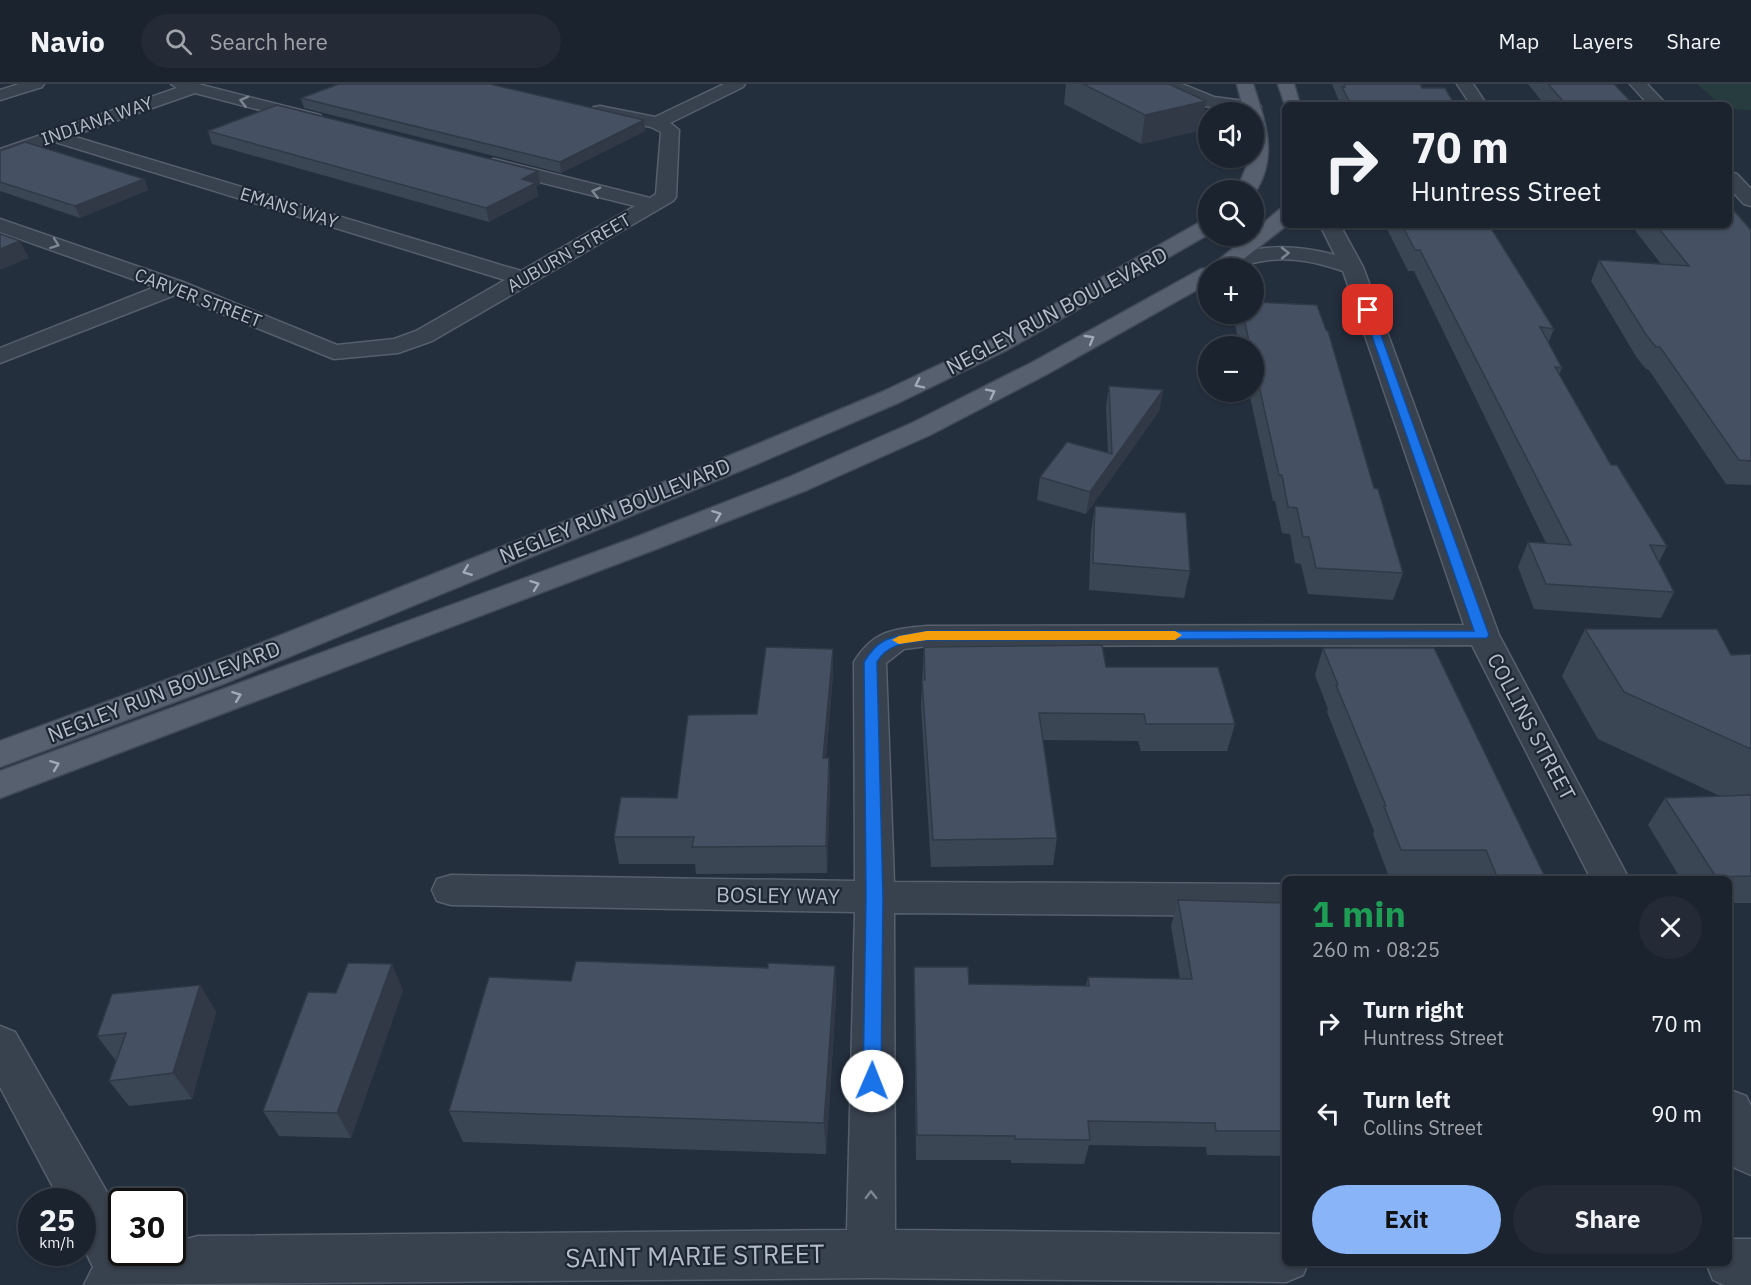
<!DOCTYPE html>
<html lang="en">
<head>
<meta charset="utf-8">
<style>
	:root { --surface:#1b232e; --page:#242b36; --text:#f1f3f6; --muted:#a0a4aa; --line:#39404a; --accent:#8ab4f8 }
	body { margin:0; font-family:"IBM Plex Sans",sans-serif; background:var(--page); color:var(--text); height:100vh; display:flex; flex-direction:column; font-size:22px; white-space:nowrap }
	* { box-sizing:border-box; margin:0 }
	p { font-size:20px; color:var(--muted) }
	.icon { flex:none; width:33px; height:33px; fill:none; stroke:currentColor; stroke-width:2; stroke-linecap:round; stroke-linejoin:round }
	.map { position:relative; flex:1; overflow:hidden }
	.drawer { position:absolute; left:1282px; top:792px; width:450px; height:390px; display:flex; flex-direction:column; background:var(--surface); border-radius:9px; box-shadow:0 2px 4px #0004,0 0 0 2px var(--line) }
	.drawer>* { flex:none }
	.banner { position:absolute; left:1282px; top:18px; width:450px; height:126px; border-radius:9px; box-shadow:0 2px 4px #0004,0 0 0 2px var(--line); background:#1b232e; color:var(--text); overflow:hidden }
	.buttons { position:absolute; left:1198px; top:18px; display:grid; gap:12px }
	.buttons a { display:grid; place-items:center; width:66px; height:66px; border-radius:50%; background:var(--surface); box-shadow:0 2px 4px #0004,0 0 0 2px var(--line); font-size:30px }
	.speed { position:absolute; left:18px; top:1104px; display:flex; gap:12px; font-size:30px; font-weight:700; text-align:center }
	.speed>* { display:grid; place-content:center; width:78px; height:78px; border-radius:50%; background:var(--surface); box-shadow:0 2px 4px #0004,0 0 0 2px var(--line); line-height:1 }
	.speed small { font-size:15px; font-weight:400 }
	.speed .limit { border:3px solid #111; border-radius:9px; background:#fff; color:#111 }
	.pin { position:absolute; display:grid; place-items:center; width:51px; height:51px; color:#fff; margin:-26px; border-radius:12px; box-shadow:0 3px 9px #0006 }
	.me { position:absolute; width:66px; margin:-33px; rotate:1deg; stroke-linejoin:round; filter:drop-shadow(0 0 4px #0008) }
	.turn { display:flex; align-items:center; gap:21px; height:126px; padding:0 30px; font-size:27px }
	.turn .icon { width:78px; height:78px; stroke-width:2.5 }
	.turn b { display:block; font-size:42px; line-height:51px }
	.round { display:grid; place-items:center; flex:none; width:63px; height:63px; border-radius:32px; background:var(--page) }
	.head { display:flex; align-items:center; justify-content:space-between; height:102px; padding:0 30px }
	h1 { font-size:36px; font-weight:800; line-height:45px; color:#1e9e55 }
	.action { display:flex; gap:12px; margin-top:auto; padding:12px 30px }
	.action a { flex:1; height:69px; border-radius:36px; background:var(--accent); color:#111; font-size:24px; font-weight:800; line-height:69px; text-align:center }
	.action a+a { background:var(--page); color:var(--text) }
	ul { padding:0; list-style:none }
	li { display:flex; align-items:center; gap:18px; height:90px; padding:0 30px }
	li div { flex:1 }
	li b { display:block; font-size:22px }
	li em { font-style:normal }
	header { display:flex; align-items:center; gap:36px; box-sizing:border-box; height:84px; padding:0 30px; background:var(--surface); border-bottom:2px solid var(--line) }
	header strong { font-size:28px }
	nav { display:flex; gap:33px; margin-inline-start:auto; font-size:21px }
	.search { width:420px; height:54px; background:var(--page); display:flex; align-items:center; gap:15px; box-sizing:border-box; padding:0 21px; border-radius:33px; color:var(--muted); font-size:22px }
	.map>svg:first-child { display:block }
</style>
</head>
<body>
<header>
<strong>Navio</strong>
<div class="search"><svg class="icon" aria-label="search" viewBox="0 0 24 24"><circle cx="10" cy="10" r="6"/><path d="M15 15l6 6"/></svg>Search here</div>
<nav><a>Map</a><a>Layers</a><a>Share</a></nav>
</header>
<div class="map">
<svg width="1751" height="1201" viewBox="0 0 1751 1201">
	<rect width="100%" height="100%" fill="#242f3e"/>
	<polygon fill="#263c3f" points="1697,0 1751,0 1751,26 1730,25 1730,21 1721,21"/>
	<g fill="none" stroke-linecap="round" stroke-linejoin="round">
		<g stroke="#565f6c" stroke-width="3">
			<g id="minor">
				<polygon points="19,0 44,0 42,3 0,16 0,6"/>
				<polygon points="171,0 198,0 320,31 323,35 320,39 314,40 195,9 72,52 521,187 635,122 487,85 485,81 487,77 494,75 650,114 656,110 661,48 651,43 594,31 591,27 594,23 600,22 655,33 724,0 745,0 743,3 670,39 679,46 676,113 673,117 432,257 398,269 334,275 175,211 0,279 0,264 155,203 0,148 0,135 183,198 337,261 394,255 416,247 505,196 55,58 0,77 0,65 177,4"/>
				<polygon points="1160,0 1182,0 1214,13 1252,18 1258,19 1261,23 1258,27 1252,28 1205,22 1162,3"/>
				<polygon points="1457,0 1473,0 1487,21 1471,21"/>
				<polygon points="1630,0 1647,0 1667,21 1649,21"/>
				<polygon points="1730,88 1737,90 1751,105 1751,122 1744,120 1730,105"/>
				<path d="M1320 141H1340L1363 183 1499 551 1629 795H1591L1472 561 927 562 904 565 886 579 894 798 1286 800V832L894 829 895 1146 1286 1150V1179H1308L1303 1191 1286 1198 871 1194 84 1201 93 1183 82 1160V1118H61L0 1003V942L15 948 112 1117 122 1136V1168H172V1159L198 1152 847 1146 855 828 451 821 437 817 432 806 437 795 451 791 855 797 854 578C873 547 893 545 927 542L1464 541 1343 187C1316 178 1291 172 1263 177 1248 179 1235 186 1220 184L1217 179C1222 172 1230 171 1238 169 1271 160 1302 162 1335 171Z"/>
				<polygon points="1730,1006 1746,1012 1751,1022 1751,1091 1735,1084 1730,1074"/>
				<polygon points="1730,1155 1751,1155 1751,1201 1724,1201 1713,1196 1706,1179 1730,1179"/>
			</g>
		</g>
		<g stroke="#414a57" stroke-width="3">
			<g id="major">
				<path d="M1237 0H1253C1265 38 1279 73 1254 110V106H1237L1250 74H1254V28H1244Z"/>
				<polygon points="1278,0 1294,0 1300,21 1286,21 1286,24"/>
				<polygon points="1286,124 1287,141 1232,184 1209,184 1209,199 1049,289 930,351 807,406 651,467 0,714 0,687 631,455 787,394 912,339 1031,279 1201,185 1209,184 1248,152 1254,152 1254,147 1279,126"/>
				<polygon points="1209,135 1209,150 1005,267 900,318 759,379 223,600 0,683 0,657 199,584 741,367 882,308 989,257 1202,137"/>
			</g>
		</g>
		<use href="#minor" fill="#38414e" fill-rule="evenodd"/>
		<use href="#major" fill="#56606e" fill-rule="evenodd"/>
	</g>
	<g fill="#3b4654">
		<polygon points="1066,0 1169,0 1202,46 1141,60 1064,20"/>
		<polygon points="1332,0 1420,0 1422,4 1455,21 1338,21 1339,17"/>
		<polygon points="1528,0 1614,0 1634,21 1545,21"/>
		<polygon points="301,14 644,36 645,47 561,89 304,24"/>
		<polygon points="208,47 538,87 540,100 536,102 538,112 489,138 212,60"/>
		<polygon points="0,67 144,95 148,106 80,134 0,107"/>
		<polygon points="1385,141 1489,141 1554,245 1548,259 1562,284 1559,291 1611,381 1667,462 1659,478 1674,508 1661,534 1534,525 1518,483 1528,458 1546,459 1414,187 1408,187"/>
		<polygon points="1631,141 1730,141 1751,146 1751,401 1726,400 1649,286 1646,285 1637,274 1591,197 1599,176 1661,180"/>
		<polygon points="1237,230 1254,230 1374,404 1403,489 1393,516 1308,510 1301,480 1295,479 1290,450 1282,449 1275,417 1273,417 1249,308 1254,308 1254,262 1240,262 1235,241"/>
		<polygon points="1109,302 1163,306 1159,327 1086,430 1037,416 1040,393 1108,369 1106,323"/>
		<polygon points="1095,422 1190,487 1184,514 1089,506 1091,448"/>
		<polygon points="1585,545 1731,571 1751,570 1751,819 1730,819 1730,795 1681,795 1648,741 1665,714 1720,712 1598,655 1562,592"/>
		<polygon points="924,563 1106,583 1235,640 1227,667 1141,667 1138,657 1043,656 1057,754 1053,781 931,783 921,622"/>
		<polygon points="1323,564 1546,795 1473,795 1472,793 1389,793 1373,750 1374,747 1327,628 1328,625 1315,591"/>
		<polygon points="833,591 826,674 829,674 830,701 827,789 696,790 695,780 619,780 614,753 677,714 757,630"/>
		<polygon points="1178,816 1286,822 1286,1072 1207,1071 1206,1063 1089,1061 1084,1080 1011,1079 1011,1076 916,1076 914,908 914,883 969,900 1086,902 1088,893 1180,895 1171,842"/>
		<polygon points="835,882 836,915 826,1070 463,1058 449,1027 571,897 768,884"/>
		<polygon points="200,901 216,928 192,1015 129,1022 109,997 116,977 97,952"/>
		<polygon points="403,906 351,1054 279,1052 263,1027 336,909"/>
	</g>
	<g fill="#303945">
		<polygon points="1206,17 1202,46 1141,60 1145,31"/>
		<polygon points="644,36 645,47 561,89 560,78"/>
		<polygon points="538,87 540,100 536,102 538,112 489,138 486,124 522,95"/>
		<polygon points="144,95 148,106 80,134 75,122"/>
		<polygon points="20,157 29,174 0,186 0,165"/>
		<polygon points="1163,306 1159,327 1086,430 1090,408"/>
		<polygon points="833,565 833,591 824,701 823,674"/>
		<polygon points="829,674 830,701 827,789 826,762"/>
		<polygon points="392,880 403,906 351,1054 337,1029"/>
		<polygon points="835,882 836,915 826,1070 824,1039"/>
		<polygon points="200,901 216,928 192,1015 173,989"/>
	</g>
	<g fill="#455162" stroke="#303945" stroke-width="1.5">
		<polygon points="339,0 490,0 644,36 560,78 301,14"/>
		<polygon points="1083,0 1169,0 1206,17 1145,31"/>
		<polygon points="1344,0 1420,0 1422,4 1445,4 1455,21 1351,21 1342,3 1345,3"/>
		<polygon points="1548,0 1614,0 1634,21 1571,21 1568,17 1563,17"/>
		<polygon points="277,21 538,87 522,95 536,99 486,124 208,47"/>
		<polygon points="25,58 144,95 75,122 0,98 0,67"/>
		<polygon points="1730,122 1751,146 1751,377 1739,376 1660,263 1656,263 1647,252 1599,176 1689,182 1656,141 1730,141"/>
		<polygon points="1402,141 1489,141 1554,245 1540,243 1562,284 1555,283 1611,381 1617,381 1667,462 1650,461 1674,508 1546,500 1528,458 1571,461 1420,166 1415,166"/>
		<polygon points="0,150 20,157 0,165"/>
		<polygon points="1254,218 1317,221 1326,246 1328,247 1374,404 1378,405 1403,489 1316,484 1309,453 1303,453 1297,424 1288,423 1282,391 1279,391 1254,279 1254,262 1250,262 1243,230 1254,230"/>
		<polygon points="1109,302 1163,306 1090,408 1040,393 1067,358 1112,370"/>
		<polygon points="1095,422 1186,429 1190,487 1093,479"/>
		<polygon points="1585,545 1717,545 1731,571 1751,570 1751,665 1624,608"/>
		<polygon points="1102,561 1106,583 1218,583 1235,640 1146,640 1144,630 1039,629 1057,754 933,756 922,596 925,596 924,563"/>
		<polygon points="766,563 833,565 823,674 829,674 826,762 692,763 694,753 614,753 621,713 677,714 688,631 757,630"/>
		<polygon points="1323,564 1434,564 1546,795 1498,795 1486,766 1401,766 1384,722 1386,722 1336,601 1338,601"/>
		<polygon points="1751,711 1751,792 1716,793 1665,714"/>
		<polygon points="1178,816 1285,819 1286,1047 1216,1047 1215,1039 1088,1037 1090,1056 1015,1055 1015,1052 917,1051 914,883 968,883 969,900 1089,902 1088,893 1192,895"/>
		<polygon points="576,877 768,884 768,879 835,882 824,1039 449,1027 489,893 571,897"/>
		<polygon points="348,879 392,880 337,1029 263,1027 308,908 336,909"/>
		<polygon points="200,901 173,989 109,997 126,949 97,952 112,910"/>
	</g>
	<defs><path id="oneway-chevron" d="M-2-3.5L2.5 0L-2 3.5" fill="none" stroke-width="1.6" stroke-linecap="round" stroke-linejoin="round" transform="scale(1.5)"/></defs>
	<g stroke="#7c8592">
		<use href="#oneway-chevron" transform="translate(244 17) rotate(-166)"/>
		<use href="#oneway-chevron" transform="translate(596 108) rotate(-166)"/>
		<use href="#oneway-chevron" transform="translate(55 160) rotate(20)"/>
		<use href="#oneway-chevron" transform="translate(1285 169) rotate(-1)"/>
		<use href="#oneway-chevron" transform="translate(871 1111) rotate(-90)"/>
	</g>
	<g stroke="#a1aab7">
		<use href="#oneway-chevron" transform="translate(1090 255) rotate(-30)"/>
		<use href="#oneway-chevron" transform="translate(919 300) rotate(154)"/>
		<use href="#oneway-chevron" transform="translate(991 309) rotate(-27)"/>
		<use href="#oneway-chevron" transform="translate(717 431) rotate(-21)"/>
		<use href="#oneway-chevron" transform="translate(467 487) rotate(158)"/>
		<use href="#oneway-chevron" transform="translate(535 501) rotate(-20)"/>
		<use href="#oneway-chevron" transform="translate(237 612) rotate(-21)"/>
		<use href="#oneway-chevron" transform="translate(55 681) rotate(-21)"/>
	</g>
	<path fill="#1a73e8" stroke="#114b97" stroke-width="1.5" d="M1368 223 1372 226 1489 551 1487 554 927 556C907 559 888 559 877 578L883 813 881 997 879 1003 872 1005 866 1003 863 997 866 813 864 578C881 549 897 553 927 547H1474L1363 226Z"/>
	<polygon fill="#f59e0b" points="927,547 1175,547 1182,551 1175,556 927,556 899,560 892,556 899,552"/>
	<g text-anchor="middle" stroke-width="4.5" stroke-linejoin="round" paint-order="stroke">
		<g font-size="18" fill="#b4bcc9" stroke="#1d2633">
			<text transform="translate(97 37) rotate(-19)" y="6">INDIANA WAY</text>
			<text transform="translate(289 124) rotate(17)" y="6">EMANS WAY</text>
			<text transform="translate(569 169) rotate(-30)" y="6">AUBURN STREET</text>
			<text transform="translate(198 214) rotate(21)" y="6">CARVER STREET</text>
		</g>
		<g font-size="21" fill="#b4bcc9" stroke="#1d2633">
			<text transform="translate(1057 227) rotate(-28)" y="7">NEGLEY RUN BOULEVARD</text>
			<text transform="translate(615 427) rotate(-22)" y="7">NEGLEY RUN BOULEVARD</text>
			<text transform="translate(164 608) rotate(-21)" y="7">NEGLEY RUN BOULEVARD</text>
			<text transform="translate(1531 643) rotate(62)" y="7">COLLINS STREET</text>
			<text transform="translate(778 812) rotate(1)" y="7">BOSLEY WAY</text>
		</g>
		<g font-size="26" fill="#b4bcc9" stroke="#1d2633">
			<text transform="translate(695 1172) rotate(-1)" y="9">SAINT MARIE STREET</text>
		</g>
	</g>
</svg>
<div class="buttons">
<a><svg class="icon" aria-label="sound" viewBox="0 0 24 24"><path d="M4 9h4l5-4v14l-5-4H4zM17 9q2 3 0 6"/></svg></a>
<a><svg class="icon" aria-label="search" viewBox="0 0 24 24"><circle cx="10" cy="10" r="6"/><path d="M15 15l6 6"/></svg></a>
<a>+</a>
<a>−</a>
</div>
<div class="speed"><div>25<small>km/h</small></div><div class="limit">30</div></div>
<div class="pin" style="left:1368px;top:226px;background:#d93025"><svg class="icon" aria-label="arrive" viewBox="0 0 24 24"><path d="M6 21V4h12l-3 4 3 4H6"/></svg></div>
<svg class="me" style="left:872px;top:997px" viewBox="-20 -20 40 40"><circle r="19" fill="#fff"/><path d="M0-13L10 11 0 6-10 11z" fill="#1a73e8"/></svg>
<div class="banner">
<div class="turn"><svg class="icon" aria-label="right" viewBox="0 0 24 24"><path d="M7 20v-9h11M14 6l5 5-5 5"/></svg><div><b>70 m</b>Huntress Street</div></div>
</div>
<section class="drawer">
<div class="head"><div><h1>1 min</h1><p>260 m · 08:25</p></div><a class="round"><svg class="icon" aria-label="close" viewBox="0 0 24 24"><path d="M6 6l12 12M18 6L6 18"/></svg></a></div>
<ul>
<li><svg class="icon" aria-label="right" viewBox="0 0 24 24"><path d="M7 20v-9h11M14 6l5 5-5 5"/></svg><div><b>Turn right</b><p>Huntress Street</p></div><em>70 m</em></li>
<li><svg class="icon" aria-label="left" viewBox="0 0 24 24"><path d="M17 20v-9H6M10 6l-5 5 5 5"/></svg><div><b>Turn left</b><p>Collins Street</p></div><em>90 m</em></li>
</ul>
<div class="action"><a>Exit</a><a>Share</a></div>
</section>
</div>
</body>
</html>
